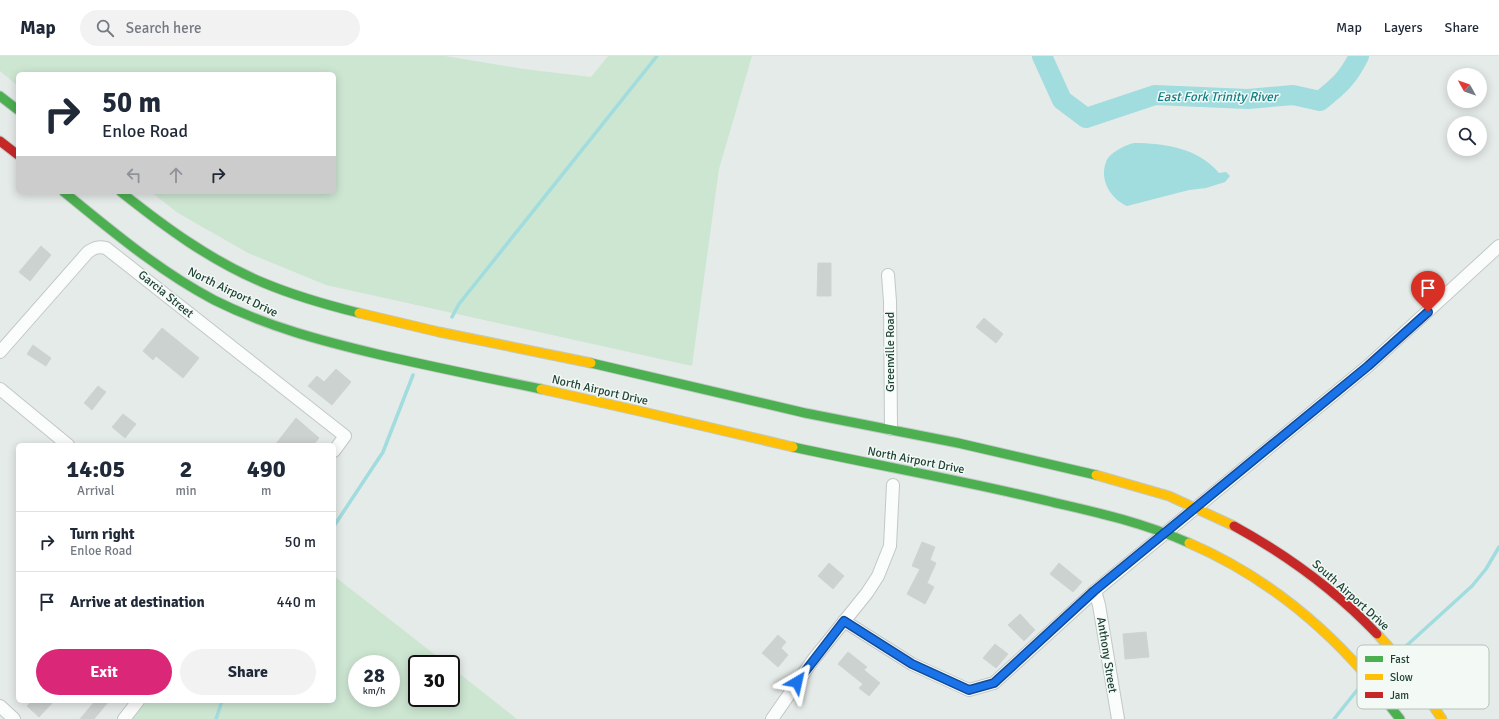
<!DOCTYPE html>
<html lang="en">
<head>
<meta charset="utf-8">
<style>
	:root { --surface:#fff; --page:#f2f2f3; --text:#1f2937; --muted:#747a83; --line:#e0e1e3; --accent:#db2777 }
	body { margin:0; font-family:Signika,sans-serif; background:var(--page); color:var(--text); height:100vh; display:flex; flex-direction:column; font-size:15px; white-space:nowrap }
	* { box-sizing:border-box; margin:0 }
	p { font-size:13px; color:var(--muted) }
	.icon { flex:none; width:22px; height:22px; fill:none; stroke:currentColor; stroke-width:2; stroke-linecap:round; stroke-linejoin:round }
	.map { position:relative; flex:1; overflow:hidden }
	.sheet { position:absolute; left:16px; top:387px; width:320px; height:260px; display:flex; flex-direction:column; background:var(--surface); border-radius:6px; box-shadow:0 2px 10px #0003 }
	.sheet>* { flex:none }
	.top-card { position:absolute; left:16px; top:16px; width:320px; height:122px; border-radius:6px; box-shadow:0 2px 10px #0003; background:#fff; color:var(--text); overflow:hidden }
	.needle { width:26px; rotate:310deg }
	.controls { position:absolute; left:1447px; top:12px; display:grid; gap:8px }
	.controls a { display:grid; place-items:center; width:40px; height:40px; border-radius:50%; background:var(--surface); box-shadow:0 2px 10px #0003; font-size:20px }
	.speed { position:absolute; left:348px; top:599px; display:flex; gap:8px; font-size:20px; font-weight:700; text-align:center }
	.speed>* { display:grid; place-content:center; width:52px; height:52px; border-radius:50%; background:var(--surface); box-shadow:0 2px 10px #0003; line-height:1 }
	.speed small { font-size:10px; font-weight:400 }
	.speed .limit { border:2px solid #111; border-radius:6px; background:#fff; color:#111 }
	.pin { position:absolute; display:grid; place-items:center; width:34px; height:34px; color:#fff; margin:-41px -17px; border-radius:50% 50% 50% 0; rotate:-45deg; box-shadow:0 0 4px #0007 }
	.pin .icon { rotate:45deg }
	.me { position:absolute; width:44px; margin:-22px; rotate:36deg; stroke-linejoin:round; filter:drop-shadow(0 0 3px #0008) }
	.turn { display:flex; align-items:center; gap:14px; height:84px; padding:0 20px; font-size:18px }
	.turn .icon { width:52px; height:52px; stroke-width:2.5 }
	.turn b { display:block; font-size:28px; line-height:34px }
	.lanes { display:flex; align-items:center; height:38px; padding:0 20px; background:#0003; justify-content:center; gap:20px; direction:ltr }
	.lanes .off { opacity:.35 }
	.eta { display:flex; justify-content:space-evenly; align-items:center; height:68px; text-align:center }
	.eta b { font-size:24px; font-weight:700; line-height:28px }
	.action { display:flex; gap:8px; margin-top:auto; padding:8px 20px }
	.action a { flex:1; height:46px; border-radius:24px; background:var(--accent); color:#fff; font-size:16px; font-weight:700; line-height:46px; text-align:center }
	.action a+a { background:var(--page); color:var(--text) }
	ul { padding:0; list-style:none }
	li { display:flex; align-items:center; gap:12px; height:60px; padding:0 20px; border-top:1px solid var(--line) }
	li div { flex:1 }
	li b { display:block; font-size:15px }
	li em { font-style:normal }
	header { display:flex; align-items:center; gap:24px; box-sizing:border-box; height:56px; padding:0 20px; background:var(--surface); border-bottom:1px solid var(--line) }
	header strong { font-size:19px }
	nav { display:flex; gap:22px; margin-inline-start:auto; font-size:14px }
	.search { width:280px; height:36px; background:var(--page); display:flex; align-items:center; gap:10px; box-sizing:border-box; padding:0 14px; border-radius:22px; color:var(--muted); font-size:15px }
	.map>svg:first-child { display:block }
</style>
</head>
<body>
<header>
<strong>Map</strong>
<div class="search"><svg class="icon" aria-label="search" viewBox="0 0 24 24"><circle cx="10" cy="10" r="6"/><path d="M15 15l6 6"/></svg>Search here</div>
<nav><a>Map</a><a>Layers</a><a>Share</a></nav>
</header>
<div class="map">
<svg width="1499" height="663" viewBox="0 0 1499 663">
	<rect width="100%" height="100%" fill="#e5ebe8"/>
	<g fill="#cde6d2" fill-rule="evenodd">
		<polygon points="0,0 445,0 524,13 591,21 608,0 752,0 719,113 692,310 326,229 248,197 178,157 151,136 334,136 334,18 18,18 18,30 0,15"/>
		<path d="M334 520 447 608H417V642H451V611L517 663H131L145 645H334ZM357 608H391V642H357Z"/>
	</g>
	<path fill="#a1dcde" d="M1134 87C1165 87 1198 92 1219 117L1226 116 1230 120 1225 126 1206 132 1189 134 1127 150C1111 143 1099 124 1106 106 1109 97 1125 89 1134 87Z"/>
	<g fill="none" stroke-linecap="round" stroke-linejoin="round">
		<g stroke="#a1dcde" stroke-width="3.5">
			<polyline points="452,261 459,248 657,0"/>
			<polyline points="334,470 383,396 413,319"/>
			<polyline points="1405,591 1472,530 1486,513 1499,491"/>
			<polyline points="216,663 222,645"/>
			<polyline points="1334,663 1358,633"/>
		</g>
		<path stroke="#a1dcde" stroke-width="20" d="M1042 0 1062 44 1086 62 1155 39 1248 43 1293 39 1320 45C1339 30 1348 22 1359 0"/>
	</g>
	<g fill="#ccd2cf" stroke="#ced4d1">
		<polygon points="41,190 51,199 30,225 19,216"/>
		<polygon points="818,207 831,207 831,240 817,240"/>
		<polygon points="984,262 1003,278 996,287 976,271"/>
		<polygon points="162,272 199,302 183,322 156,300 153,304 143,295"/>
		<polygon points="33,289 51,302 46,310 27,298"/>
		<polygon points="336,313 351,326 332,349 308,330 317,320 324,326"/>
		<polygon points="98,330 106,336 92,354 84,347"/>
		<polygon points="123,358 136,368 125,382 112,371"/>
		<polygon points="296,362 319,382 313,389 275,389"/>
		<polygon points="922,486 935,491 930,504 936,507 927,527 934,531 925,548 907,538 920,513 912,510"/>
		<polygon points="829,507 844,520 833,533 818,520"/>
		<polygon points="1059,507 1082,526 1073,536 1050,518"/>
		<polygon points="1020,558 1035,574 1024,585 1008,569"/>
		<polygon points="1146,576 1149,601 1125,603 1123,578"/>
		<polygon points="778,579 786,586 781,592 788,599 778,611 762,597"/>
		<polygon points="995,588 1008,598 996,612 983,602"/>
		<polygon points="848,596 867,611 864,614 880,627 869,640 859,632 863,628 838,608"/>
		<polygon points="32,645 54,645 39,661 27,650"/>
		<polygon points="95,645 109,645 94,663 80,663"/>
	</g>
	<g fill="none" stroke-linecap="round" stroke-linejoin="round">
		<g stroke="#c2c8c5" stroke-width="14">
			<g id="street">
				<polyline points="888,219 890,245 891,373"/>
				<path d="M0 296 88 196C94 192 98 190 106 192L345 380 334 395"/>
				<polyline points="0,333 68,389"/>
				<polyline points="1095,535 1099,549 1118,663"/>
				<polyline points="844,565 912,608 969,634 994,627 1095,535 1368,310 1499,190"/>
				<polyline points="0,650 14,663"/>
				<polyline points="124,663 138,645"/>
				<polyline points="772,663 813,604 867,537 878,520 890,490 893,429"/>
			</g>
		</g>
		<g stroke="#c0c9c5" stroke-width="11">
			<g id="fast">
				<polyline points="0,40 18,54"/>
				<path d="M64 136C112 175 159 215 214 244 268 271 322 285 381 299 434 311 487 322 541 333"/>
				<path d="M121 136C165 171 211 205 264 227 295 240 327 249 359 257"/>
				<polyline points="591,307 805,357 958,387 1096,419"/>
				<path d="M793 391C880 410 966 425 1052 446 1100 457 1144 467 1189 487"/>
				<polyline points="1364,617 1400,663"/>
			</g>
		</g>
		<g stroke="#c0c9c5" stroke-width="11">
			<g id="slow">
				<polyline points="359,257 439,276 591,307"/>
				<polyline points="541,333 639,355 793,391"/>
				<polyline points="1096,419 1169,440 1234,470"/>
				<path d="M1189 487C1256 516 1316 562 1364 617"/>
				<path d="M1377 578C1402 604 1422 633 1442 663"/>
			</g>
		</g>
		<g stroke="#c0c9c5" stroke-width="11">
			<g id="jam">
				<polyline points="0,85 18,99"/>
				<path d="M1234 470C1287 499 1335 534 1377 578"/>
			</g>
		</g>
		<use href="#street" stroke="#fbfcfc" stroke-width="12"/>
		<use href="#fast" stroke="#4caf50" stroke-width="9"/>
		<use href="#slow" stroke="#ffc107" stroke-width="9"/>
		<use href="#jam" stroke="#c62828" stroke-width="9"/>
	</g>
	<g fill="none" stroke-linecap="round" stroke-linejoin="round">
		<g stroke="#114b97" stroke-width="10">
			<polyline id="route" points="797,626 844,565 912,608 969,634 994,627 1094,535 1368,310 1428,256"/>
		</g>
		<use href="#route" stroke="#1a73e8" stroke-width="7"/>
	</g>
	<g text-anchor="middle" stroke-width="3" stroke-linejoin="round" paint-order="stroke">
		<g font-size="12" fill="#204235" stroke="#f3faf6">
			<text transform="translate(233 236) rotate(26)" y="4">North Airport Drive</text>
			<text transform="translate(166 238) rotate(39)" y="4">Garcia Street</text>
			<text transform="translate(890 296) rotate(-90)" y="4">Greenville Road</text>
			<text transform="translate(600 334) rotate(13)" y="4">North Airport Drive</text>
			<text transform="translate(916 404) rotate(11)" y="4">North Airport Drive</text>
			<text transform="translate(1351 539) rotate(42)" y="4">South Airport Drive</text>
			<text transform="translate(1107 599) rotate(81)" y="4">Anthony Street</text>
		</g>
		<g font-size="13" font-style="italic" fill="#127e85" stroke="#f3faf6">
			<text x="1217" y="45">East Fork Trinity River</text>
		</g>
	</g>
	<rect x="1357" y="589" width="132" height="64" rx="6" fill="#f3faf6" stroke="#b4c3bc" stroke-width="1"/>
	<rect x="1365" y="600" width="18" height="6" fill="#4caf50"/>
	<rect x="1365" y="618" width="18" height="6" fill="#ffc107"/>
	<rect x="1365" y="636" width="18" height="6" fill="#c62828"/>
	<g font-size="11" fill="#204235">
		<text x="1390" y="607">Fast</text>
		<text x="1390" y="625">Slow</text>
		<text x="1390" y="643">Jam</text>
	</g>
</svg>
<div class="controls">
<a><svg class="needle" viewBox="-14 -14 28 28"><path d="M0-13l5 13h-10z" fill="#e53935"/><path d="M0 13l5-13h-10z" fill="#747a83"/></svg></a>
<a><svg class="icon" aria-label="search" viewBox="0 0 24 24"><circle cx="10" cy="10" r="6"/><path d="M15 15l6 6"/></svg></a>
</div>
<div class="speed"><div>28<small>km/h</small></div><div class="limit">30</div></div>
<div class="pin" style="left:1428px;top:256px;background:#d93025"><svg class="icon" aria-label="arrive" viewBox="0 0 24 24"><path d="M6 21V4h12l-3 4 3 4H6"/></svg></div>
<svg class="me" style="left:797px;top:626px" viewBox="-20 -20 40 40"><path d="M0-17L14 15 0 8-14 15z" fill="#1a73e8" stroke="#fff" stroke-width="4"/></svg>
<div class="top-card">
<div class="turn"><svg class="icon" aria-label="right" viewBox="0 0 24 24"><path d="M7 20v-9h11M14 6l5 5-5 5"/></svg><div><b>50 m</b>Enloe Road</div></div>
<div class="lanes"><svg class="icon off" aria-label="left" viewBox="0 0 24 24"><path d="M17 20v-9H6M10 6l-5 5 5 5"/></svg><svg class="icon off" aria-label="ahead" viewBox="0 0 24 24"><path d="M12 20V5M6 11l6-6 6 6"/></svg><svg class="icon" aria-label="right" viewBox="0 0 24 24"><path d="M7 20v-9h11M14 6l5 5-5 5"/></svg></div>
</div>
<section class="sheet">
<div class="eta">
<div><b>14:05</b><p>Arrival</p></div>
<div><b>2</b><p>min</p></div>
<div><b>490</b><p>m</p></div>
</div>
<ul>
<li><svg class="icon" aria-label="right" viewBox="0 0 24 24"><path d="M7 20v-9h11M14 6l5 5-5 5"/></svg><div><b>Turn right</b><p>Enloe Road</p></div><em>50 m</em></li>
<li><svg class="icon" aria-label="arrive" viewBox="0 0 24 24"><path d="M6 21V4h12l-3 4 3 4H6"/></svg><div><b>Arrive at destination</b></div><em>440 m</em></li>
</ul>
<div class="action"><a>Exit</a><a>Share</a></div>
</section>
</div>
</body>
</html>
